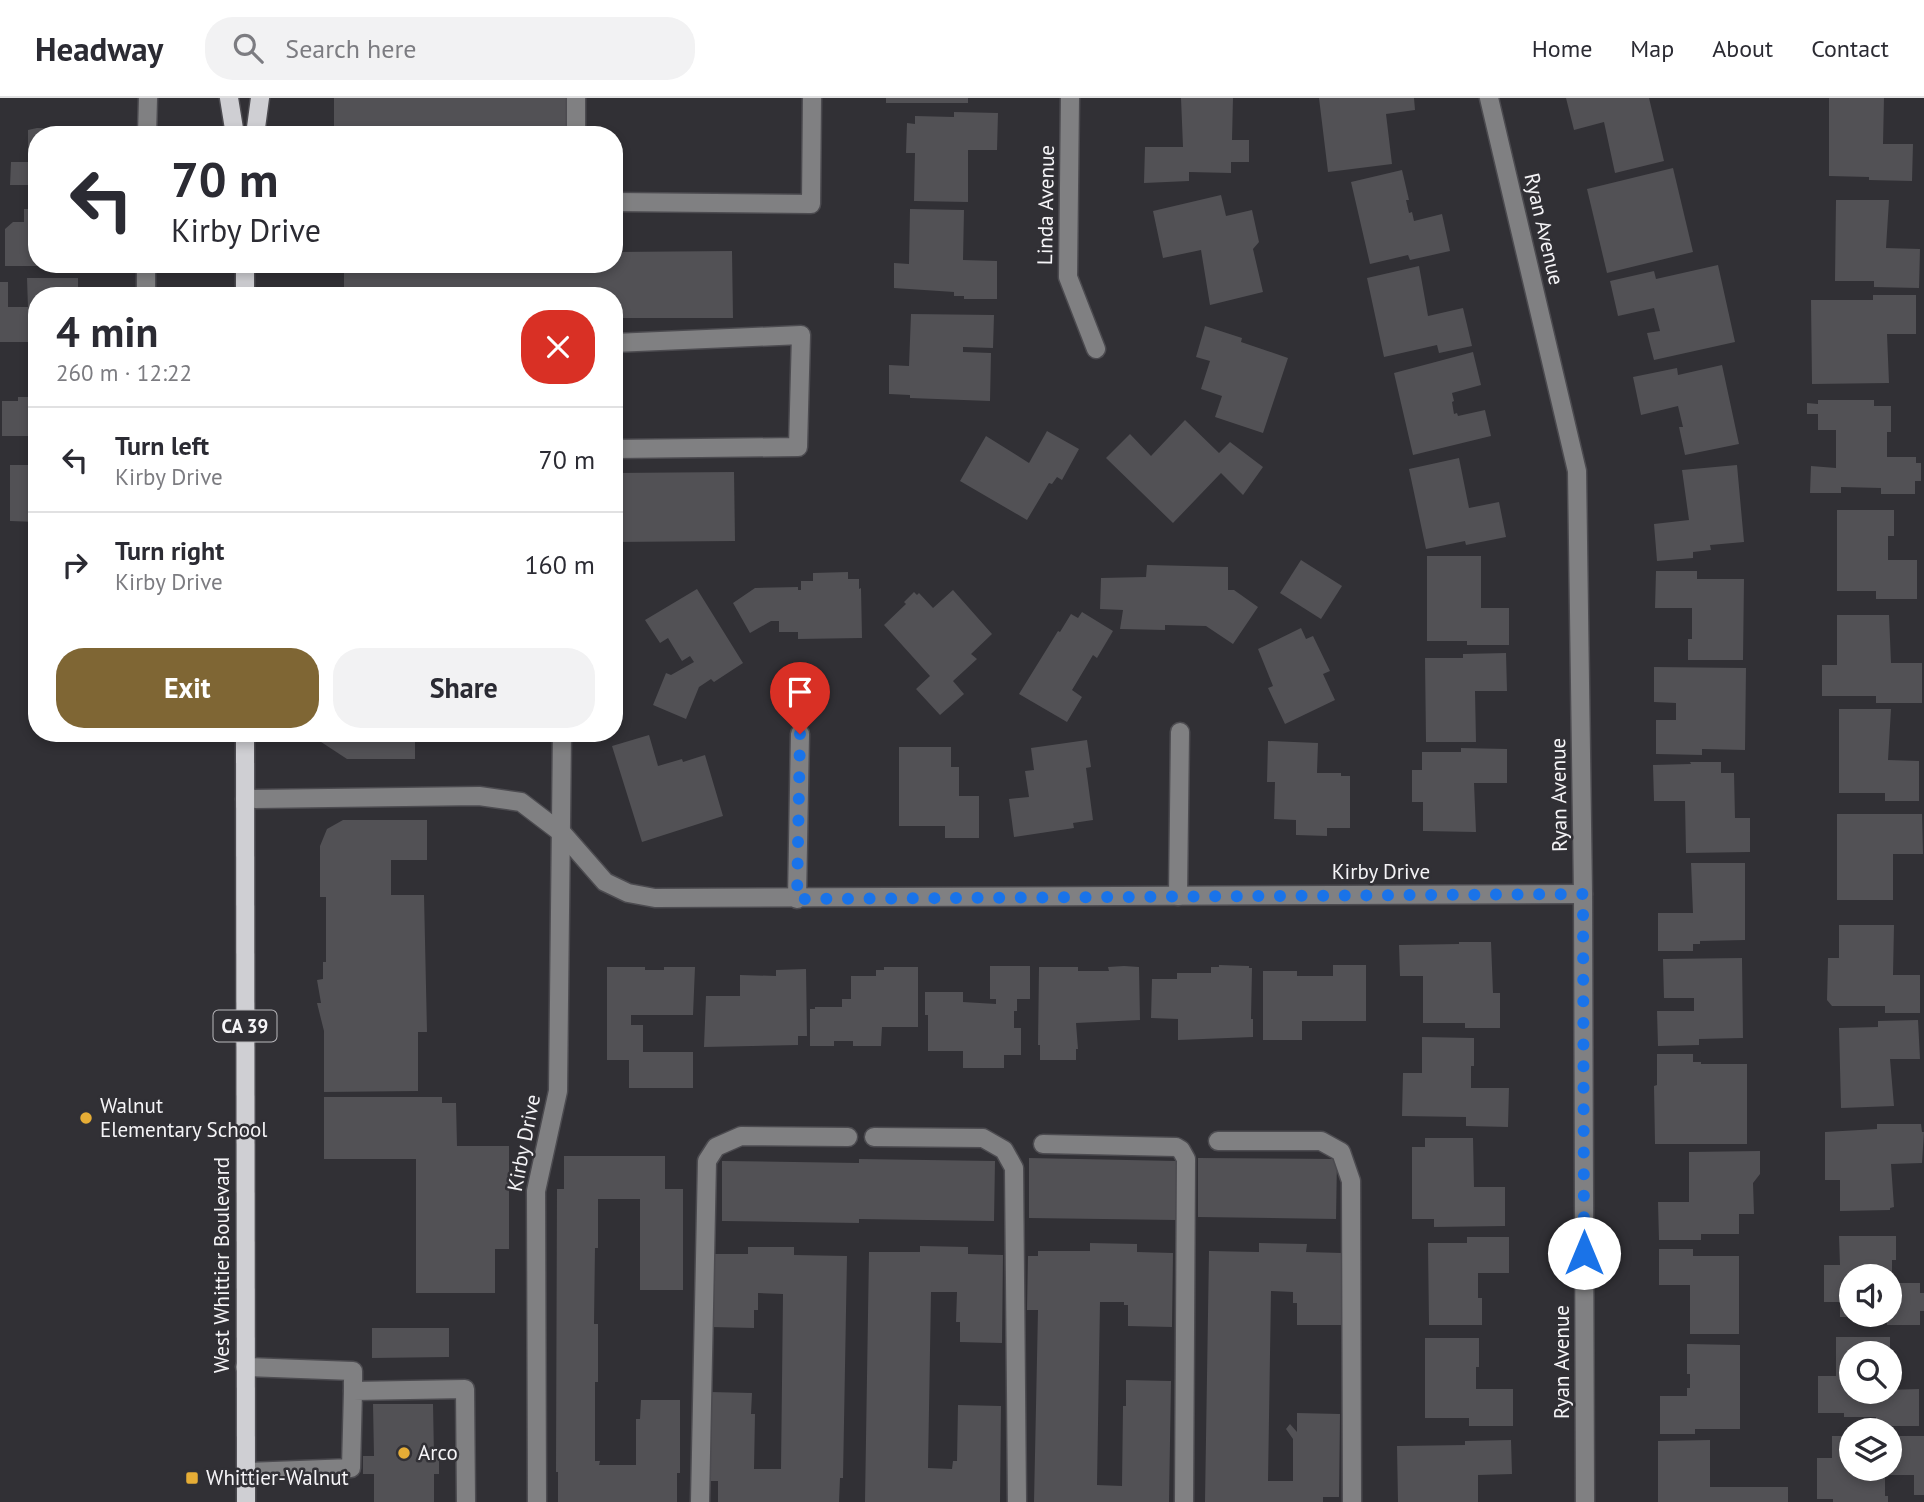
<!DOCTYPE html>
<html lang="en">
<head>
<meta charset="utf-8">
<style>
	:root { --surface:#fff; --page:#f2f2f3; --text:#2b2b33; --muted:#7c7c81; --line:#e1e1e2; --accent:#7f6634 }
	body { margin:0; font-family:"PT Sans",sans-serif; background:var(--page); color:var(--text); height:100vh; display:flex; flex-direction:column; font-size:26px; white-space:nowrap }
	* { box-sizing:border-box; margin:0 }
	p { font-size:23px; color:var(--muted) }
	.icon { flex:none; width:38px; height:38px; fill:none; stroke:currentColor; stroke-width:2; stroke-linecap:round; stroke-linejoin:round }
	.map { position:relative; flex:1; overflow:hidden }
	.drawer { position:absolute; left:28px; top:189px; width:595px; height:455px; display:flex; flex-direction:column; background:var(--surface); border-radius:28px; box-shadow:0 4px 10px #0003 }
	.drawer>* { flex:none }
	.hud { position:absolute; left:28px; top:28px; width:595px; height:147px; border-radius:28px; box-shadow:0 4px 10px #0003; background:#fff; color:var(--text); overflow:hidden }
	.fabs { position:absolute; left:1839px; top:1166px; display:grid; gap:14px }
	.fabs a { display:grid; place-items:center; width:63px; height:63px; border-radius:50%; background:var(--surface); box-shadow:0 4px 10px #0003; font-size:35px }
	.pin { position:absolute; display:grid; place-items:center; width:60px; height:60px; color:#fff; margin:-72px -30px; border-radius:50% 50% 50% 0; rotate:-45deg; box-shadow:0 0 7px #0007 }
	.pin .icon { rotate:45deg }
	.me { position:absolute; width:77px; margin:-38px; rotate:0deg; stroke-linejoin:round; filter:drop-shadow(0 0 5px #0008) }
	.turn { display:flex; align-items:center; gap:24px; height:147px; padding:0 28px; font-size:32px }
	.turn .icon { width:91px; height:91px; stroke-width:2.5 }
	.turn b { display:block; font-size:49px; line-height:60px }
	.round { display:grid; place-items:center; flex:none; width:74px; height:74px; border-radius:28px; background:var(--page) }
	.summary { display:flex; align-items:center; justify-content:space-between; height:119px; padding:0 28px }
	h1 { font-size:42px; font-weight:800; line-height:52px }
	.button { display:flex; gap:14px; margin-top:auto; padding:14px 28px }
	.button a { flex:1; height:80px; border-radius:28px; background:var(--accent); color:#fff; font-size:28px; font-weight:800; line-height:80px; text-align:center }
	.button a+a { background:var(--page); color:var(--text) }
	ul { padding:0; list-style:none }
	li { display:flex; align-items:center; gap:21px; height:105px; padding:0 28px; border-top:2px solid var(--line) }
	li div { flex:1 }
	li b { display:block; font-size:26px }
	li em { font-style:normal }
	header { display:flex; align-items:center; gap:42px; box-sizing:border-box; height:98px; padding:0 35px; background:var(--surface); border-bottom:2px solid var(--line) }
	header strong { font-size:33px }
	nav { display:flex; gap:38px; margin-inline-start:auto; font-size:24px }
	.search { width:490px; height:63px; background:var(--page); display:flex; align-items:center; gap:18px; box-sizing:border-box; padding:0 24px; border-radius:28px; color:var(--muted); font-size:26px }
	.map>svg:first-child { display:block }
</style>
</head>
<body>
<header>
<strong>Headway</strong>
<div class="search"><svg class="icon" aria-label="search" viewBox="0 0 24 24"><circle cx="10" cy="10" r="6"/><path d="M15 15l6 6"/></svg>Search here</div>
<nav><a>Home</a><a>Map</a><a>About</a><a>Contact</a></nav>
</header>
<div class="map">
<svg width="1924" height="1404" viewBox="0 0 1924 1404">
	<rect width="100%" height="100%" fill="#313035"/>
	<g fill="#525155">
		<polygon points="334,0 574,0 574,30 334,33"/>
		<rect x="886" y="0" width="82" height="5"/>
		<polygon points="1181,0 1233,0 1232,42 1249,42 1249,64 1231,64 1231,75 1189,74 1189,83 1144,85 1145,49 1183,49"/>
		<polygon points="1319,0 1414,0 1415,12 1386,16 1392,66 1328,74"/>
		<polygon points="1566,0 1649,0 1664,63 1615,75 1604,24 1574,32"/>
		<polygon points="1829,0 1884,0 1883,46 1913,46 1912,83 1869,82 1869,79 1829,78"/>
		<polygon points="954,14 998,15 997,52 968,52 968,104 914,103 915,55 906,55 907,25 915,26 915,18 954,19"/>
		<polygon points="37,30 73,31 73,37 37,37 37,87 10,87 11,64 28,64 28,32"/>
		<polygon points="1673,70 1693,154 1607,175 1587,91"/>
		<polygon points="1402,72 1409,102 1406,102 1409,115 1412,114 1414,123 1442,116 1450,153 1410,162 1408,157 1370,166 1351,84"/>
		<polygon points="1221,97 1226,118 1252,112 1259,144 1253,151 1263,194 1210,207 1201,152 1163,160 1153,113"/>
		<polygon points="1836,102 1889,102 1886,150 1920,151 1919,190 1874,189 1874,183 1835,183"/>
		<polygon points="24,111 37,111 37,168 5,168 5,131 13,124 24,124"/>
		<polygon points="910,111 964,112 963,162 997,163 997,201 964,201 964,198 954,198 954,194 894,190 894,165 909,166"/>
		<polygon points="732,153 733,220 614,220 614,198 344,198 344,166 614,166 614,154"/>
		<polygon points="1718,167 1735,244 1654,262 1647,235 1660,233 1654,210 1618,218 1610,183 1654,173 1656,181"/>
		<polygon points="1419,168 1428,218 1463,210 1472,248 1439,255 1437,247 1384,259 1367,180"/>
		<polygon points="27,180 78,180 78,198 37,198 37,251 28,251 28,244 0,244 0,184 8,184 8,209 28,209"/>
		<polygon points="1873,197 1916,197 1916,236 1887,236 1889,285 1812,286 1811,202 1873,202"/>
		<polygon points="911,216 994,217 993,250 963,249 963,254 991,255 990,303 910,300 910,297 889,296 889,267 909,268"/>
		<polygon points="1205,228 1242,240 1241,244 1288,260 1263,335 1215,319 1222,298 1201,291 1210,263 1196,259"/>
		<polygon points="1473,254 1481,287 1452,295 1454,303 1452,304 1454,316 1457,315 1458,318 1485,312 1491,338 1413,357 1394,275"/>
		<polygon points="1722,267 1739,346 1685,357 1679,329 1683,329 1678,308 1641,317 1633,279 1677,270 1678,277"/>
		<polygon points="28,278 37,278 37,338 2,338 2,303 18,303 18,299 28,299"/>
		<polygon points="1818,302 1874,302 1874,308 1891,308 1891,334 1887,334 1887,359 1916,359 1916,365 1921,365 1921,383 1915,383 1915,396 1881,396 1881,390 1841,389 1841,395 1810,395 1811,368 1836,370 1836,332 1818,332 1818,316 1807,316 1807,305 1818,306"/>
		<polygon points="1185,322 1219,355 1230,344 1263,369 1243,397 1221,375 1173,425 1106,360 1130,336 1151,358"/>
		<polygon points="1047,333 1079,351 1062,382 1057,379 1052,386 1049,385 1027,422 960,383 986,338 1029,365"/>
		<polygon points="1459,360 1469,410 1499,404 1506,439 1466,447 1465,443 1426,451 1409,371"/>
		<polygon points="10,367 37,367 37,424 10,423"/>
		<polygon points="1737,367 1744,444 1710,447 1711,452 1693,454 1693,460 1657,463 1654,426 1689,422 1682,372"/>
		<polygon points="734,374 735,443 614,444 614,375"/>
		<polygon points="1837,412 1894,412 1894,438 1888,438 1888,462 1917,462 1917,501 1876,501 1876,493 1837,493"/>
		<polygon points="34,451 37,451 37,507 29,507 29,461 34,461"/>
		<polygon points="1427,458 1481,458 1481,510 1509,510 1509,547 1467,547 1467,543 1427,543"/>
		<polygon points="1301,462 1342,488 1321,521 1280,495"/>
		<polygon points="1147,467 1228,469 1228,492 1234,492 1258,509 1233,546 1206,528 1165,527 1165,532 1120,531 1123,512 1100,511 1101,480 1146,479"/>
		<polygon points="1656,473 1697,473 1697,481 1744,481 1743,562 1688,562 1688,541 1692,541 1692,510 1655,510"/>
		<polygon points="848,474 848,481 859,481 859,491 861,490 862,540 798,541 798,534 779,534 779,523 771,523 750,535 733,505 755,490 798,489 798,492 801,492 801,483 813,483 813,475"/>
		<polygon points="697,491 743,565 714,584 711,581 699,589 686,621 653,607 666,575 671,577 694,564 690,558 682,563 668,540 660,545 645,522"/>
		<polygon points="953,492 992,536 971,556 977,561 953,583 964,596 940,617 916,591 930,578 884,527 906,506 904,504 914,494 917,497 919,495 933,510"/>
		<polygon points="1082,514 1113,533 1097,560 1093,557 1072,592 1082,599 1067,624 1019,596 1058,533 1060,534 1071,516 1078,520"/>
		<polygon points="1837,517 1889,517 1891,565 1922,565 1922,605 1876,605 1876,598 1822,598 1822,567 1837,567"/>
		<polygon points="1301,530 1306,541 1313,538 1330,573 1323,576 1335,602 1285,626 1268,590 1273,588 1258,551"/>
		<polygon points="1506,555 1507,593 1475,593 1476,644 1426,644 1425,560 1463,560 1463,556"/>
		<polygon points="1654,569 1746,570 1745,652 1702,651 1702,657 1656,656 1656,622 1676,622 1676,605 1654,604"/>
		<polygon points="1839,611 1891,611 1888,662 1919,663 1919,703 1885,703 1885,695 1839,695"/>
		<polygon points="315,635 415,635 415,661 347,661 315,640"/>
		<polygon points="649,637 658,668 682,661 683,664 705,657 723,718 642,744 612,648"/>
		<polygon points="1087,642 1091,669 1086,670 1093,722 1073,725 1074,730 1014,739 1009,701 1029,699 1025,673 1034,672 1031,650"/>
		<polygon points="1268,643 1318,645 1317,675 1341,675 1341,678 1350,678 1350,730 1327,730 1327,738 1296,737 1296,722 1274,721 1275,684 1267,684"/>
		<polygon points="899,649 951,649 951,669 959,669 959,698 979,698 979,740 945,740 945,728 899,728"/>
		<polygon points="1461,650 1507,651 1507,685 1474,685 1476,734 1423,733 1423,704 1412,704 1412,672 1422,672 1422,654 1461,654"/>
		<polygon points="1690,664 1721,664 1721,675 1734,675 1735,720 1750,720 1750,754 1686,755 1685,703 1654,703 1653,667 1691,666"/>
		<polygon points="1837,716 1922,716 1923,756 1893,756 1893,802 1837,802"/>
		<polygon points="343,722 427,722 427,762 391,762 391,797 424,797 427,934 418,934 418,993 324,994 324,933 317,905 321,905 317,882 323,881 323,864 326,864 326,799 320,799 320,748 327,731"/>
		<polygon points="1691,765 1745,765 1745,842 1700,843 1700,846 1693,846 1693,853 1658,853 1658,815 1693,815"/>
		<polygon points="1839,827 1894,827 1893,877 1920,877 1920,915 1885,915 1885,908 1832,908 1827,902 1828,860 1839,860"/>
		<polygon points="1459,844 1491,844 1493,895 1500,895 1500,930 1465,930 1465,925 1423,925 1423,878 1400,878 1399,847 1459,846"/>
		<polygon points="1742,860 1743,940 1699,941 1699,947 1658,948 1657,913 1694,913 1694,900 1664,900 1663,861"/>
		<polygon points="1219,867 1249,868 1249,870 1252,870 1251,921 1253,921 1253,939 1178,942 1178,921 1151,920 1152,881 1177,881 1177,875 1211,875 1211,869 1219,869"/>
		<polygon points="1333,867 1366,867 1366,923 1302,923 1302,942 1263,942 1263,873 1297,873 1297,878 1333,878"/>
		<polygon points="990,868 1030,868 1030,901 1017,901 1017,913 1014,913 1014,930 1021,930 1021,957 1004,957 1004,970 963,970 963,953 928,953 928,917 925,917 925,894 963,894 963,904 996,906 996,901 990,901"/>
		<polygon points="1124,868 1139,869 1140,922 1076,925 1078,951 1076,951 1076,962 1040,962 1040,947 1038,947 1039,869 1078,869 1078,873 1109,873 1108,869"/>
		<polygon points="607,869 645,869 645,872 664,872 664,869 695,869 693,917 631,917 631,927 643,927 643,954 693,954 693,990 629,990 629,962 607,962"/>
		<polygon points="884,869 918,869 918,929 882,929 881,948 853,948 853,943 834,943 834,948 810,948 810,911 815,911 815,909 842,909 842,901 851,901 851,878 876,878 876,872 884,872"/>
		<polygon points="806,871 807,938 798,938 798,947 704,949 706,898 740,898 740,877 776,878 776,872"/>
		<polygon points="1918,922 1920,961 1890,961 1894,1008 1841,1010 1839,930 1878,929 1878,923"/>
		<polygon points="1422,939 1474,940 1474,968 1471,968 1471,990 1509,990 1508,1029 1466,1028 1466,1019 1402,1018 1403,975 1422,975"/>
		<polygon points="1657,956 1693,956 1693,964 1701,964 1701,966 1747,966 1747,1046 1655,1046 1654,988 1657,987"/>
		<polygon points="324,999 442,999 442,1005 456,1005 457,1048 509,1048 509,1151 495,1151 495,1195 416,1195 416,1061 324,1061"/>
		<polygon points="1877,1026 1921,1026 1922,1034 1924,1034 1922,1065 1891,1066 1894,1109 1890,1110 1890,1112 1840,1113 1840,1082 1825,1082 1825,1034 1877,1031"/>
		<polygon points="1425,1040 1473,1040 1474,1089 1505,1089 1505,1128 1434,1129 1434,1121 1412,1121 1412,1049 1425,1049"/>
		<polygon points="1760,1053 1760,1076 1753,1085 1754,1116 1739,1116 1739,1136 1701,1136 1701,1142 1659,1142 1658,1104 1689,1104 1689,1054"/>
		<polygon points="564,1058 665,1058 665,1091 683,1091 683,1192 640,1192 640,1101 598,1101 598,1150 595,1150 594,1226 598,1226 598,1284 595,1284 595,1363 600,1363 599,1367 636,1367 636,1321 640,1321 641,1302 680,1302 680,1375 677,1375 677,1404 558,1404 558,1374 556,1374 557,1091 564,1091"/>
		<polygon points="1029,1060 1177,1063 1176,1122 1029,1120"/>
		<polygon points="1198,1060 1337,1061 1336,1121 1198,1119"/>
		<polygon points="859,1061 995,1063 994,1123 859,1121 859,1125 722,1123 722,1063 859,1065"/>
		<polygon points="1839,1138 1896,1138 1896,1162 1892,1162 1892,1178 1852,1178 1852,1216 1872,1216 1872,1225 1859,1225 1859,1222 1850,1222 1850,1219 1840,1219 1840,1204 1824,1204 1824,1167 1840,1167"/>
		<polygon points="1467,1139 1509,1139 1509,1175 1478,1175 1478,1200 1482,1200 1482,1227 1429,1227 1428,1145 1467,1145"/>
		<polygon points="1090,1145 1137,1146 1137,1154 1173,1155 1172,1229 1128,1228 1128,1207 1124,1207 1124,1204 1100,1204 1097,1387 1122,1388 1123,1308 1126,1308 1126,1282 1171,1283 1169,1404 1034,1404 1038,1212 1027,1212 1028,1158 1038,1158 1038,1153 1090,1153"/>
		<polygon points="1259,1145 1307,1146 1306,1154 1342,1155 1341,1227 1297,1227 1297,1205 1293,1205 1293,1194 1271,1193 1268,1383 1293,1383 1293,1341 1286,1331 1290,1326 1297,1334 1297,1315 1340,1316 1339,1399 1323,1399 1323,1404 1205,1404 1209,1153 1259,1154"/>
		<polygon points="920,1148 968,1149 968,1156 1003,1157 1002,1245 960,1244 960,1224 956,1224 957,1194 931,1194 928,1370 952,1371 953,1363 957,1363 958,1307 1001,1308 1000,1404 865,1404 869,1154 920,1154"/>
		<polygon points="748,1149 794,1149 794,1157 847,1158 843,1380 840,1380 839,1404 718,1404 718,1383 708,1383 710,1294 752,1295 751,1316 755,1316 754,1371 781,1371 783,1196 758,1195 758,1212 754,1212 754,1230 711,1229 712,1156 748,1156"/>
		<polygon points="1659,1151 1693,1151 1693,1158 1739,1158 1739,1236 1690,1236 1690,1187 1659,1187"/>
		<polygon points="1890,1185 1920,1185 1920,1195 1924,1195 1924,1213 1920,1213 1920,1227 1887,1227 1887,1216 1890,1216"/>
		<polygon points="372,1230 449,1230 449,1259 372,1260"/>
		<polygon points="1836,1239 1890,1239 1890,1255 1852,1255 1852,1293 1919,1291 1919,1328 1876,1328 1876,1319 1844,1319 1844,1315 1818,1315 1818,1278 1836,1278"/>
		<polygon points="1425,1240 1479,1240 1479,1269 1476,1269 1476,1291 1513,1291 1513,1328 1469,1328 1469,1320 1425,1320"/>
		<polygon points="1687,1246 1740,1247 1740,1331 1695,1331 1695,1336 1660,1336 1660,1298 1687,1298 1687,1290 1690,1290 1690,1276 1687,1276"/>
		<polygon points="373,1306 433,1306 434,1358 439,1358 439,1376 434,1376 434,1404 374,1404 374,1376 363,1376 363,1358 374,1358"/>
		<polygon points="1832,1338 1852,1338 1852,1370 1890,1370 1890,1338 1924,1338 1924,1397 1914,1397 1914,1377 1885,1377 1885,1398 1888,1398 1888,1404 1833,1404 1833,1401 1817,1401 1817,1360 1832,1360"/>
		<polygon points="1511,1342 1512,1376 1478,1377 1478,1404 1398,1404 1397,1348 1465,1347 1465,1343"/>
		<polygon points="1710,1342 1710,1389 1788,1389 1788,1404 1658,1404 1658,1343"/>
	</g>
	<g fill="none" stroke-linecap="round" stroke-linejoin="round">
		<g stroke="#4c4b50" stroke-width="21">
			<g id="minor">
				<polyline points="576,0 576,37"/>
				<polyline points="1070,0 1068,179 1096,251"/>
				<polyline points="1489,0 1577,373 1583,796 1585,1404"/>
				<polyline points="147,37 148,0"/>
				<polyline points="614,104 811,106 812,0"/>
				<polyline points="146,198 146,166"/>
				<polyline points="614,245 801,237 798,349 614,351"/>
				<polyline points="245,701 479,698 521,704 563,736 605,784 628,795 655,800 1583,796"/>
				<polyline points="1178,798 1180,634"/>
				<polyline points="797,801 800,636"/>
				<polyline points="874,1039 983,1040 1004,1052 1014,1070 1017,1404"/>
				<polyline points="1218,1043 1321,1043 1341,1054 1351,1083 1352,1404"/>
				<polyline points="1043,1046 1176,1049 1181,1052 1186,1061 1184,1404"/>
				<polyline points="245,1269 353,1273 353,1293"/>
				<polyline points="246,1374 351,1370 353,1293 465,1291 466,1404"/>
				<polyline points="537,1404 536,1093 558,993 562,635"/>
				<polyline points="700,1404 707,1063 716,1049 741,1038 848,1039"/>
			</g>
		</g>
		<g stroke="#4c4b50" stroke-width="21">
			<g id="major">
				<polyline points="229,0 235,37"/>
				<polyline points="255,37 260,0"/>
				<polyline points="245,166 245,198"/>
				<polyline points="245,635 246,1404"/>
			</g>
		</g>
		<use href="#minor" stroke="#808082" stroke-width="18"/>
		<use href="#major" stroke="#cfcfd3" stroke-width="18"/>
	</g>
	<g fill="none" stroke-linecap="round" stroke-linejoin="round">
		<polyline stroke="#1a73e8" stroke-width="12" stroke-dasharray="0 21.6" points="800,636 797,801 1583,796 1584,1155"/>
	</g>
	<g fill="#e6ad36" stroke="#313035" stroke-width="2.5">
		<circle cx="86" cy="1020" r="7"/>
		<circle cx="404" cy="1355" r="7"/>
		<rect x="185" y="1373" width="14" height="14" rx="3.5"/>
	</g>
	<g text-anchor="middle" stroke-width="5" stroke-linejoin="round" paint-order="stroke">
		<rect fill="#313035" stroke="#bab9bd" stroke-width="2" x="213.5" y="912.5" width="63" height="31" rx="5"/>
		<g font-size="19" font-weight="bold" fill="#f5f4f7">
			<text x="245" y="935">CA 39</text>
		</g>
		<g font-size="21" fill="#f5f4f7" stroke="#313035">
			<text transform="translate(1046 107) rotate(-89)" y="7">Linda Avenue</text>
			<text transform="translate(1544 131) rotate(77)" y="7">Ryan Avenue</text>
			<text transform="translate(1559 697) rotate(-91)" y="7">Ryan Avenue</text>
			<text x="1381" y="781">Kirby Drive</text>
			<text transform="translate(524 1045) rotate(-79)" y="7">Kirby Drive</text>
			<text transform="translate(222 1167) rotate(-90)" y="7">West Whittier Boulevard</text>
			<text transform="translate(1562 1264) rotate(-90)" y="7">Ryan Avenue</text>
		</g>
		<g font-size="21" fill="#f5f4f7" stroke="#313035" text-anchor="start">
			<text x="100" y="1015">Walnut<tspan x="100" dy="24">Elementary School</tspan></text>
			<text x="418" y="1362">Arco</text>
			<text x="206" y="1387">Whittier-Walnut</text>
		</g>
	</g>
</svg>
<div class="fabs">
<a><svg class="icon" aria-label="sound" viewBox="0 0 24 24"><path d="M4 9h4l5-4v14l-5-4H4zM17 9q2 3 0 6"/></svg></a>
<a><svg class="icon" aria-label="search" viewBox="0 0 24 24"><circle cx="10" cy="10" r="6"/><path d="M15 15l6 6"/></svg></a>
<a><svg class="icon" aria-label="layers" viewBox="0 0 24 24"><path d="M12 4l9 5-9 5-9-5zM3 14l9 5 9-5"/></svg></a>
</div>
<div class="pin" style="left:800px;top:636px;background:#d93025"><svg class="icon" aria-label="arrive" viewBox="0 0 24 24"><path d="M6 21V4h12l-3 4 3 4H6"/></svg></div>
<svg class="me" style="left:1584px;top:1155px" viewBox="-20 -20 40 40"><circle r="19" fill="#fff"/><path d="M0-13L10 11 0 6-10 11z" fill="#1a73e8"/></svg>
<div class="hud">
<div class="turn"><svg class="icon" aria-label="left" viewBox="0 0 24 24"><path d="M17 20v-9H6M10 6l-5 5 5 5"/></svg><div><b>70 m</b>Kirby Drive</div></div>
</div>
<section class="drawer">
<div class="summary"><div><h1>4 min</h1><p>260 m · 12:22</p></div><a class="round" style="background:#d93025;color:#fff"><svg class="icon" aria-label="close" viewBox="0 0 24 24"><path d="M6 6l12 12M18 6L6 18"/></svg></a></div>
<ul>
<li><svg class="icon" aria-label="left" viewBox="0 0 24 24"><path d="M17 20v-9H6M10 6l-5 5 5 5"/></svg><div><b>Turn left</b><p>Kirby Drive</p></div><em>70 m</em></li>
<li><svg class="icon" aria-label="right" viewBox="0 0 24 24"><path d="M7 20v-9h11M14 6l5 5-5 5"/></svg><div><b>Turn right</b><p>Kirby Drive</p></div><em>160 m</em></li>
</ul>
<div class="button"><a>Exit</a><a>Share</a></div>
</section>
</div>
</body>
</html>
